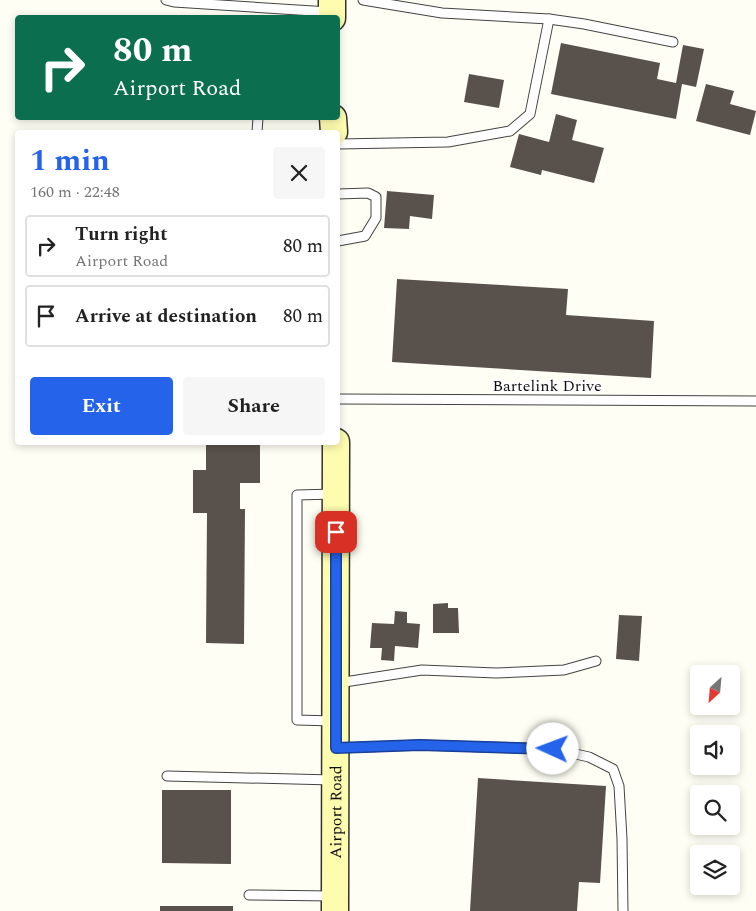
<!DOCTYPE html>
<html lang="en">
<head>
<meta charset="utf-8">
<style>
	:root { --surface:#fff; --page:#f6f6f6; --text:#222; --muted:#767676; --line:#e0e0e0; --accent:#2563eb }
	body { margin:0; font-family:Spectral,serif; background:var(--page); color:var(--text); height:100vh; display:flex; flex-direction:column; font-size:19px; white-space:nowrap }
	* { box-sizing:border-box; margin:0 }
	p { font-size:16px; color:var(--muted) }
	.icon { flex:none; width:28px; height:28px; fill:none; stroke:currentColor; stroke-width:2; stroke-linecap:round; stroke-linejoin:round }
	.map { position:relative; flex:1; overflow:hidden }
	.drawer { position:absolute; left:15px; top:130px; width:325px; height:315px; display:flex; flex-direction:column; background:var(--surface); border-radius:5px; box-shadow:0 2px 8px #0003 }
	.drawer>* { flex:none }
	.guide { position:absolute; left:15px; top:15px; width:325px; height:105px; border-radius:5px; box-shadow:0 2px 8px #0003; background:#0b6e4f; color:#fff; overflow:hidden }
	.needle { width:32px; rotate:206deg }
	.tools { position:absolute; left:690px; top:665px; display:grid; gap:10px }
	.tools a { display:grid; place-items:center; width:50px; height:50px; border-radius:5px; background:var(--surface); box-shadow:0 2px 8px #0003; font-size:25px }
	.pin { position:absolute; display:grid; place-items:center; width:42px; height:42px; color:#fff; margin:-21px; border-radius:10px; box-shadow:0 2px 8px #0006 }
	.me { position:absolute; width:55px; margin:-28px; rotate:272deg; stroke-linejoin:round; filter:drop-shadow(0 0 4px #0008) }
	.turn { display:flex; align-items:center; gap:18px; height:105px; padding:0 15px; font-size:22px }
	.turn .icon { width:65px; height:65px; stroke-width:2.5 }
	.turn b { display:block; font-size:35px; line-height:42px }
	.round { display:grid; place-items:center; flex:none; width:52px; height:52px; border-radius:5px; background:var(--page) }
	.overview { display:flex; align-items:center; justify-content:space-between; height:85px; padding:0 15px }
	h1 { font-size:30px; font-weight:700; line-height:38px; color:var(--accent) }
	.action { display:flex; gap:10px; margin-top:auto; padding:10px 15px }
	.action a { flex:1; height:58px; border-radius:5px; background:var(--accent); color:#fff; font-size:20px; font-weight:700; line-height:58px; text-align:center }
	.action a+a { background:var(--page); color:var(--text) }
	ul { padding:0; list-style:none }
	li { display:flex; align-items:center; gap:15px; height:62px; margin:0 10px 8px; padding:0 5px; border:2px solid var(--line); border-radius:5px }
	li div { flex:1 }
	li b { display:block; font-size:19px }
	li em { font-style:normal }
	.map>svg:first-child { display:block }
</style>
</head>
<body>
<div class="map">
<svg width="756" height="911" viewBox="0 0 756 911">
	<rect width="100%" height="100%" fill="#fffef4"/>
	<g fill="#59524c">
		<polygon points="561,43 660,63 657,79 676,83 683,45 704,49 696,87 682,84 676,119 551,94"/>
		<polygon points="469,74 504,80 499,108 464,102"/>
		<polygon points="706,84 734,91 730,104 756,111 750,135 696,121"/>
		<polygon points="556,114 577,120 572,140 604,148 594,183 542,170 541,175 510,167 519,134 549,142"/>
		<polygon points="387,191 434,195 432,219 410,216 409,229 384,228"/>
		<polygon points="397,279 568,289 566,315 654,321 651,378 392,362"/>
		<polygon points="206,442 260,442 260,483 240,483 240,509 245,509 244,644 206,643 207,513 193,513 193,470 206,470"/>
		<polygon points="448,603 448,608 458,608 459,633 433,633 433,604"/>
		<polygon points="395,611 407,612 407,623 420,624 418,648 395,646 394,661 381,660 382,648 370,648 372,623 394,624"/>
		<polygon points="619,615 642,616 639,661 616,659"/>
		<polygon points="478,778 606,786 600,883 579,882 577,911 470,911"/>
		<polygon points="162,790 231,790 231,864 162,863"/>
		<rect x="160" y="906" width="73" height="5"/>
	</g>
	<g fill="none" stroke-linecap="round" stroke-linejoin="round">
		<g stroke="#434343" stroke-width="11">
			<g id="lane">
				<polyline points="166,0 174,2 329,12"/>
				<polyline points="549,19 584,24 673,42"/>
				<polyline points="257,132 258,118"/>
				<polyline points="338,144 448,142 510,131 530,114 549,19 442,13 363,0"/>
				<polyline points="338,194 368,193 376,197 376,218 365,236 338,241"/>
				<polyline points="338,399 756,401"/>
				<polyline points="334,494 297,495 297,720 334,721"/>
				<polyline points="338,683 422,670 496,673 564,670 596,661"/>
				<polyline points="339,748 420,745 553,749 589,757 613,769 619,786 622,839 623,911"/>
				<polyline points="167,776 333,780"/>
				<polyline points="249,895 332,896"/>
			</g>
		</g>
		<g stroke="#323232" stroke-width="29">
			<g id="secondary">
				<polyline points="332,0 332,18"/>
				<polyline points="333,118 334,132"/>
				<path id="s1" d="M335 911 336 442"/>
			</g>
		</g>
		<use href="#lane" stroke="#fff" stroke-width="9"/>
		<use href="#secondary" stroke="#fefcaf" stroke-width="26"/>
	</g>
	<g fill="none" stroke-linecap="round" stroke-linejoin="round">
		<g stroke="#184099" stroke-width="12">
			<polyline id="route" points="336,532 336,748 420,745 553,749"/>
		</g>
		<use href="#route" stroke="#2563eb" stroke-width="9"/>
	</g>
	<g text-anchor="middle" stroke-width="5" stroke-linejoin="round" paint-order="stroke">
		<g font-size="16" fill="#101010" stroke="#fff">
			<text x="547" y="391">Bartelink Drive</text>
			<text dy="6" stroke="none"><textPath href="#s1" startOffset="99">Airport Road</textPath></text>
		</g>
	</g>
</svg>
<div class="tools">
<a><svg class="needle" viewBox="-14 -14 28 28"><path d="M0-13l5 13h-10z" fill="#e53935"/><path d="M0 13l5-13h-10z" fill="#767676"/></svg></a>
<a><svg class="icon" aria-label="sound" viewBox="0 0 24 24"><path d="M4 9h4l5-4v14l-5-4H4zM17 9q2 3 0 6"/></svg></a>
<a><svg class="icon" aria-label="search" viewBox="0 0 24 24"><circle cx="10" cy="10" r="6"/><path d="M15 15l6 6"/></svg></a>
<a><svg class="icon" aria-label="layers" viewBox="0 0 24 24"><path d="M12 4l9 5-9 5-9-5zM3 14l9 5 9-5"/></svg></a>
</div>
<div class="pin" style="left:336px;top:532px;background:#d93025"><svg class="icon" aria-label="arrive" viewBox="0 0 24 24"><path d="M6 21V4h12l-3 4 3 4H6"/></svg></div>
<svg class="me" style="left:553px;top:749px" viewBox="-20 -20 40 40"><circle r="19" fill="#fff"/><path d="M0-13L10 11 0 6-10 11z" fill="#2563eb"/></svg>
<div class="guide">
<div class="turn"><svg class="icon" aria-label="right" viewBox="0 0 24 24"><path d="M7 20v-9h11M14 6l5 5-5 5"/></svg><div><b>80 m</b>Airport Road</div></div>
</div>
<section class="drawer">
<div class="overview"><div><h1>1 min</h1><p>160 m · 22:48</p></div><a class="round"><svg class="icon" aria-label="close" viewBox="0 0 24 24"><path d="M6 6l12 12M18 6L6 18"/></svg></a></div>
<ul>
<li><svg class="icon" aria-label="right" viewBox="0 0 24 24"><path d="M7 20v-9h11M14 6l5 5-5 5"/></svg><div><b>Turn right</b><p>Airport Road</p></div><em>80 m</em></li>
<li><svg class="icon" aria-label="arrive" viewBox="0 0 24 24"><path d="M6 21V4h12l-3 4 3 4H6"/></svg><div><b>Arrive at destination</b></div><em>80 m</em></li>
</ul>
<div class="action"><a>Exit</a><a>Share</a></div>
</section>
</div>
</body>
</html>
